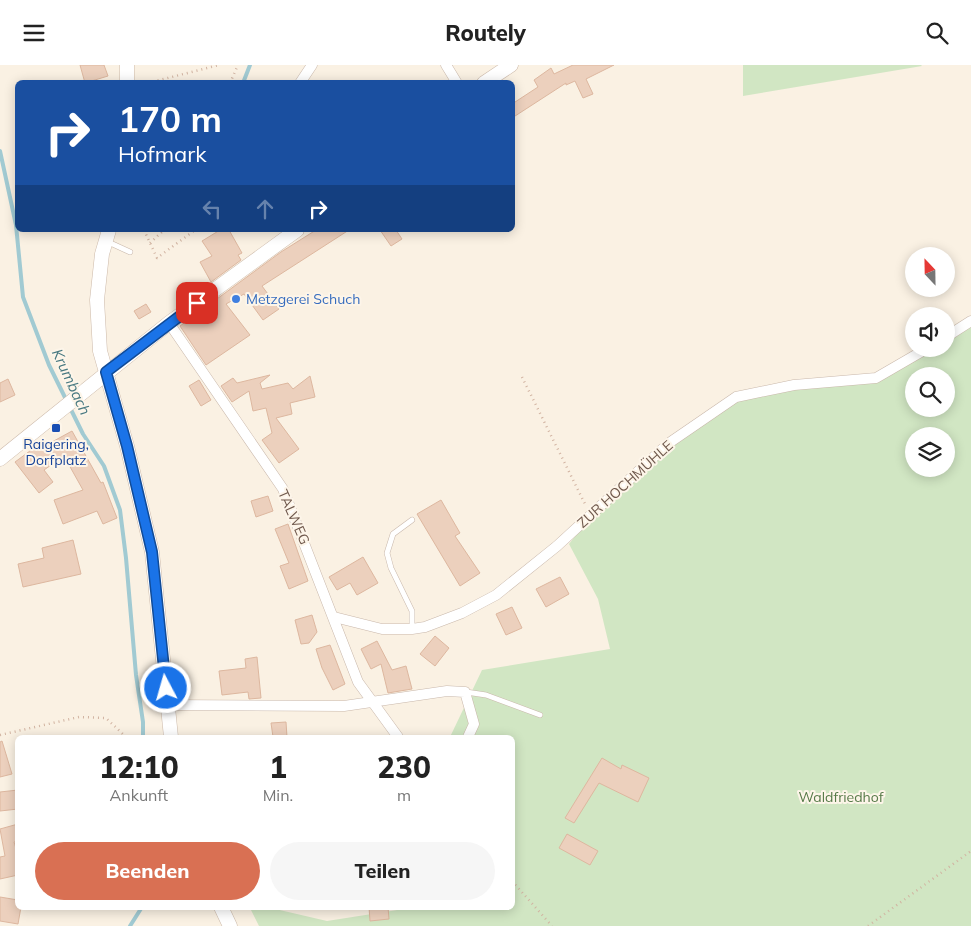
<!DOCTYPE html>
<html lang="de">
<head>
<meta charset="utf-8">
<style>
	:root { --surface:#fff; --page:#f6f6f6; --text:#222; --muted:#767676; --accent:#d97053 }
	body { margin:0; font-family:Mulish,sans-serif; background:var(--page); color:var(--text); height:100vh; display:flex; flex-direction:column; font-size:19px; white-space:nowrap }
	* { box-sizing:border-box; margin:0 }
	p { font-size:16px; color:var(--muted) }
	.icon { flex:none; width:28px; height:28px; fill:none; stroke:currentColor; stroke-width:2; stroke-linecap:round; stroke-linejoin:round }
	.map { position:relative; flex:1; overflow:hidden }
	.drawer { position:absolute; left:15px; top:670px; width:500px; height:175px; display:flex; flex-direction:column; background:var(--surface); border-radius:8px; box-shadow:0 2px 12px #0003 }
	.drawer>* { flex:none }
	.banner { position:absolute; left:15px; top:15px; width:500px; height:152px; border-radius:8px; box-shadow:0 2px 12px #0003; background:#1a4fa0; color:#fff; overflow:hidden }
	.needle { width:32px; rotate:338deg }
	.controls { position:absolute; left:905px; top:182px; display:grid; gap:10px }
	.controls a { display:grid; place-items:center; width:50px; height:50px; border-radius:50%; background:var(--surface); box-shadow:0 2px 12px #0003; font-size:25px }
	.pin { position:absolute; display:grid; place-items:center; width:42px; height:42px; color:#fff; margin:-21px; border-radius:10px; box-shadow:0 2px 8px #0006 }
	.me { position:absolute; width:55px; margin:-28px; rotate:354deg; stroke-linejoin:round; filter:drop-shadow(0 0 4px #0008) }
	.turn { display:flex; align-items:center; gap:18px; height:105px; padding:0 20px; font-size:22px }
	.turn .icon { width:65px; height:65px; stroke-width:2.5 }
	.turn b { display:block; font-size:35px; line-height:42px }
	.lanes { display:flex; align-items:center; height:48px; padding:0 20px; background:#0003; justify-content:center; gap:25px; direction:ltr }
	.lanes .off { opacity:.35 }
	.eta { display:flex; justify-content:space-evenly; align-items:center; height:85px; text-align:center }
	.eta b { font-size:30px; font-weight:800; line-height:35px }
	.cta { display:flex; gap:10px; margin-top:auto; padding:10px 20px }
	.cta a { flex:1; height:58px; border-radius:30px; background:var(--accent); color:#fff; font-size:20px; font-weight:800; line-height:58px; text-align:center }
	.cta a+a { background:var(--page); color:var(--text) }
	header { display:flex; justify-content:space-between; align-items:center; height:65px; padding:0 20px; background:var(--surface); font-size:22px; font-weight:800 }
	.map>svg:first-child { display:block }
</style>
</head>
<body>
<header><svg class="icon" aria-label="menu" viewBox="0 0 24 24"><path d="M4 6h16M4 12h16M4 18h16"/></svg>Routely<svg class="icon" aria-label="search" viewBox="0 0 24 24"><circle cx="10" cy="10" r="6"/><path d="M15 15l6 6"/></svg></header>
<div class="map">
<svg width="971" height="861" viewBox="0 0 971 861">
	<rect width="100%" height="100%" fill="#faf1e3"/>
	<g fill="#d1e6c3" fill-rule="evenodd">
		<polygon points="743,0 921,0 922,1 743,31"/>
		<path d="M971 256V861H259L250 843H271L327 856 410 843 512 842V672H450L482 605 610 584 598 534 569 479 591 451 669 378 736 332 876 313 926 284H946V272ZM914 311H946V344H914ZM914 371H946V404H914Z"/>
	</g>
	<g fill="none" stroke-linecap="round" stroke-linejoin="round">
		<g stroke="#a1cad2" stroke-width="4">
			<polyline points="243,18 250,0"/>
			<polyline points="0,86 16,160 23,232 49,300 83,369 104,401 120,445 126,493 136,610 143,657 143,672"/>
			<polyline points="130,861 142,842"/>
		</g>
	</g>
	<g fill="#ecd0bd" stroke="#ddb79f">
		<polygon points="80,0 104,0 108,11 85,18"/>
		<polygon points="573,0 614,0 586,14 593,29 583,33 575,16 566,20 566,18 512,53 512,39 538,22 534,15 551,3 554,9"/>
		<polygon points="220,165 229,165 242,188 238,190 241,195 211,217 200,197 212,191 202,176"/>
		<polygon points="316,165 349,165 262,221 279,244 263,255 244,229 226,239 250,270 206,300 180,261 281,187"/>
		<polygon points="380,165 396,165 402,174 391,181"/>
		<polygon points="146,239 151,247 139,254 134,246"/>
		<polygon points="270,310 260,318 262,324 288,318 293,324 310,311 315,332 290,338 292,349 276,353 299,384 279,398 262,375 272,368 266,343 253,346 249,326 232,337 221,321 233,313 237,318"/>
		<polygon points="8,314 15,330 0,337 0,318"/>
		<polygon points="199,315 211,335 201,341 189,321"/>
		<polygon points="72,366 101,418 103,417 117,453 103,459 97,446 63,459 54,435 83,425 64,391 44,405 53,417 39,428 15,397 38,380 41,383"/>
		<polygon points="268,431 273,446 256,452 251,436"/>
		<polygon points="441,435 460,468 455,471 480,508 460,521 417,449"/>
		<polygon points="288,459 308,516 289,524 280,501 289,498 275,464"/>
		<polygon points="73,475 81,509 23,522 18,499 44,493 42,483"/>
		<polygon points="363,492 378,518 357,530 350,518 337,525 329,512"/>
		<polygon points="560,512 569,529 546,542 536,524"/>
		<polygon points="512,542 522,563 506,570 496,549"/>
		<polygon points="312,550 317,567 309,578 301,579 295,555"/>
		<polygon points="435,571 449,583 435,601 420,589"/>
		<polygon points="377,576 392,605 406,601 412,624 388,628 381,599 371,604 361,584"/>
		<polygon points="330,580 345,619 333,625 322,603 316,584"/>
		<polygon points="257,592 261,633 249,634 248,627 222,630 219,606 246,603 245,594"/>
		<polygon points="286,657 287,672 273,672 271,658"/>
		<polygon points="2,676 12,709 0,712 0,677"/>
		<polygon points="602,693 621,704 622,700 649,713 638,737 599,718 574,758 565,753"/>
		<polygon points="18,725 18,744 0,746 0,727"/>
		<polygon points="18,759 18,776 14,777 18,790 18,810 0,814 0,792 5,791 0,764"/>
		<polygon points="567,769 598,786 590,800 559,783"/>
		<polygon points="0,832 18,835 18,842 21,842 18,859 0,856"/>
		<polygon points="369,842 388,842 389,854 370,856"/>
	</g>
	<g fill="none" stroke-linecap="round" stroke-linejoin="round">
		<g stroke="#c9b8ab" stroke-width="6">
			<g id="lane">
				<polyline points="106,176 130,187"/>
				<polyline points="412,455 393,469 387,488 391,503 412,546 412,564"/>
				<polyline points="466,627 486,630 540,650"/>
			</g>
		</g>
		<g stroke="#c9b8ab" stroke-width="11">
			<g id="street">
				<polyline points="446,0 457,18"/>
				<polyline points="300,18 312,0"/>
				<polyline points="169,258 283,424 358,617 398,672"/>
				<polyline points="946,272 971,256"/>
				<polyline points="334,552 382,564 412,564 425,562 462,548 496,530 557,481 669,378 736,332 794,320 876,313 926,284"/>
				<polyline points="168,640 344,641 447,626 465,627 474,659 468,672"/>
			</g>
		</g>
		<g stroke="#ccb9a9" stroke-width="15">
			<g id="secondary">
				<polyline points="127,18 127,0"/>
				<polyline points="484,18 511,0"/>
				<polyline points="109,165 102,189 97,235 100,286 127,381 152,487 171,672"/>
				<polyline points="0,394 169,258 297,165"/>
				<polyline points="221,842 230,861"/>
			</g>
		</g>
		<g stroke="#d1b3a1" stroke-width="2.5" stroke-dasharray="1 4" stroke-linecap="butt">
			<polyline points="148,18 219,0"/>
			<polyline points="230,18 238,0"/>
			<polyline points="144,165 157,193 195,165"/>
			<polyline points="150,178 164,165"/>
			<polyline points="522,312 586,441"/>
			<polyline points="0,670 79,652 106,653 126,672"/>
			<polyline points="512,816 552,861"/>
			<polyline points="868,861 971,786"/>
		</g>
		<use href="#lane" stroke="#fff" stroke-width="5"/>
		<use href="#street" stroke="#fff" stroke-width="10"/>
		<use href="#secondary" stroke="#fff" stroke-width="14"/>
	</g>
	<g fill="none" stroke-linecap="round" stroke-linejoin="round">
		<g stroke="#114b97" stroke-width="12">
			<polyline id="route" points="166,623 152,487 127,381 106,307 197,238"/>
		</g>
		<use href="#route" stroke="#1a73e8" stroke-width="9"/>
	</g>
	<circle fill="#3f7fe0" stroke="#fdf5e9" stroke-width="2" cx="236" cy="234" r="5"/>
	<rect fill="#1a4fb4" stroke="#fdf5e9" stroke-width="2" x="51" y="358" width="10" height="10" rx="2.5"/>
	<g text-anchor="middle" stroke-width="4" stroke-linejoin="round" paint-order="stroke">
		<g font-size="14" fill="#366cbe" stroke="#fdf5e9" text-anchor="start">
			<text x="246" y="239">Metzgerei Schuch</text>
		</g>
		<g font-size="14" fill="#164399" stroke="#fdf5e9">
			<text x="56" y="384">Raigering,<tspan x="56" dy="16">Dorfplatz</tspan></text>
		</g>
		<g font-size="14" fill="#6f584c" stroke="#fdf5e9">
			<text transform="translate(625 419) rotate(-42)" y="5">ZUR HOCHMÜHLE</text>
			<text transform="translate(294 452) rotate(66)" y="5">TALWEG</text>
		</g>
		<g font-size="14" fill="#567a48" stroke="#fdf5e9">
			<text x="841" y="737">Waldfriedhof</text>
		</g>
		<g font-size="15" font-style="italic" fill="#477880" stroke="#fdf5e9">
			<text transform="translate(71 317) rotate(65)" y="5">Krumbach</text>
		</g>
	</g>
</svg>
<div class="controls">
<a><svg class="needle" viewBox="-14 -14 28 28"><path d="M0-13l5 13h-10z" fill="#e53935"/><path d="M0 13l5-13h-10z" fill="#767676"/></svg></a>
<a><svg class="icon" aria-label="sound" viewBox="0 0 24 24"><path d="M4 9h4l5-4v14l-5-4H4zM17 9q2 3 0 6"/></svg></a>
<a><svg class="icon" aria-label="search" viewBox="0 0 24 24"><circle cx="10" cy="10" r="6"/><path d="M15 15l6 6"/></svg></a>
<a><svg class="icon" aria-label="layers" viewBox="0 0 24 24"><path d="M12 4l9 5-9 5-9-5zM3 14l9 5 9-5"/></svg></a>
</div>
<div class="pin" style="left:197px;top:238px;background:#d93025"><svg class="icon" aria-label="arrive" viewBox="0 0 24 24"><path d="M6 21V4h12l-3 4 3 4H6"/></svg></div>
<svg class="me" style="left:166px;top:623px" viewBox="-20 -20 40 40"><circle r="17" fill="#1a73e8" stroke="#fff" stroke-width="3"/><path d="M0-11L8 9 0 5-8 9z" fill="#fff"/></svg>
<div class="banner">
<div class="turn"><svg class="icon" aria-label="right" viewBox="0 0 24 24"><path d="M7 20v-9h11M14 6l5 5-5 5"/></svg><div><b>170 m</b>Hofmark</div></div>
<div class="lanes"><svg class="icon off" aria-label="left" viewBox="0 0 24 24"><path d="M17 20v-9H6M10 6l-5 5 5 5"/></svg><svg class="icon off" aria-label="ahead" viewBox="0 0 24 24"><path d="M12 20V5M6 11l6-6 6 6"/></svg><svg class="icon" aria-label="right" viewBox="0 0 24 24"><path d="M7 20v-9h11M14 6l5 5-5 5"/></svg></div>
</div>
<section class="drawer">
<div class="eta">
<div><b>12:10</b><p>Ankunft</p></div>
<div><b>1</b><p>Min.</p></div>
<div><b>230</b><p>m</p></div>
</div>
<div class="cta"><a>Beenden</a><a>Teilen</a></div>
</section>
</div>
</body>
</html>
